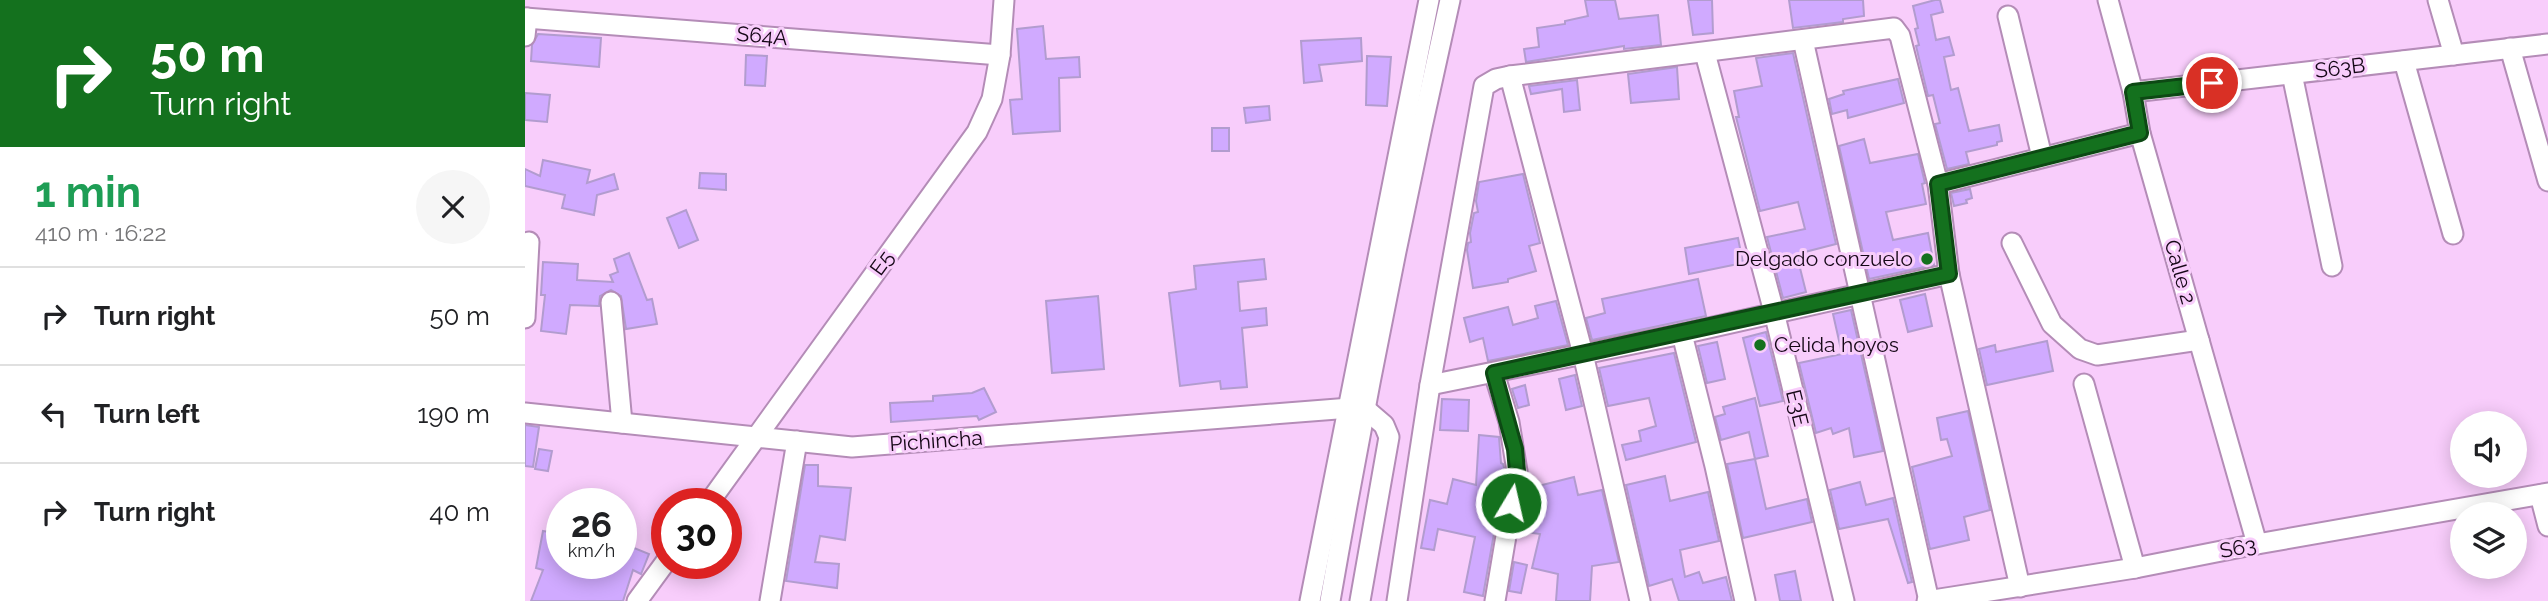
<!DOCTYPE html>
<html lang="en">
<head>
<meta charset="utf-8">
<style>
	:root { --surface:#fff; --page:#f6f6f6; --text:#202124; --muted:#757577; --line:#e0e0e0 }
	body { margin:0; font-family:Raleway,sans-serif; background:var(--page); color:var(--text); height:100vh; display:flex; flex-direction:column; font-size:26px; white-space:nowrap }
	* { box-sizing:border-box; margin:0 }
	p { font-size:23px; color:var(--muted) }
	.icon { flex:none; width:38px; height:38px; fill:none; stroke:currentColor; stroke-width:2; stroke-linecap:round; stroke-linejoin:round }
	.map { position:relative; flex:1; overflow:hidden }
	.details { display:flex; flex-direction:column; background:var(--surface); width:525px }
	.details>* { flex:none }
	.hud { background:#14711e; color:#fff; overflow:hidden }
	.buttons { position:absolute; left:1925px; top:411px; display:grid; gap:14px }
	.buttons a { display:grid; place-items:center; width:77px; height:77px; border-radius:50%; background:var(--surface); box-shadow:0 4px 18px #0003; font-size:35px }
	.speed { position:absolute; left:21px; top:488px; display:flex; gap:14px; font-size:35px; font-weight:700; text-align:center }
	.speed>* { display:grid; place-content:center; width:91px; height:91px; border-radius:50%; background:var(--surface); box-shadow:0 4px 18px #0003; line-height:1 }
	.speed small { font-size:18px; font-weight:400 }
	.speed .limit { border:10px solid #d22; background:#fff; color:#111 }
	.pin { position:absolute; display:grid; place-items:center; width:60px; height:60px; color:#fff; margin:-30px; border:4px solid #fff; border-radius:50%; box-shadow:0 2px 7px #0007 }
	.me { position:absolute; width:77px; margin:-38px; rotate:9deg; stroke-linejoin:round; filter:drop-shadow(0 0 5px #0008) }
	.turn { display:flex; align-items:center; gap:24px; height:147px; padding:0 35px; font-size:32px }
	.turn .icon { width:91px; height:91px; stroke-width:2.5 }
	.turn b { display:block; font-size:49px; line-height:60px }
	.round { display:grid; place-items:center; flex:none; width:74px; height:74px; border-radius:37px; background:var(--page) }
	.head { display:flex; align-items:center; justify-content:space-between; height:119px; padding:0 35px }
	h1 { font-size:42px; font-weight:700; line-height:52px; color:#1e9e55 }
	ul { padding:0; list-style:none }
	li { display:flex; align-items:center; gap:21px; height:98px; padding:0 35px; border-top:2px solid var(--line) }
	li div { flex:1 }
	li b { display:block; font-size:26px }
	li em { font-style:normal }
	main { display:flex; flex:1; min-height:0 }
	.map>svg:first-child { display:block }
</style>
</head>
<body>
<main>
<section class="details">
<div class="hud">
<div class="turn"><svg class="icon" aria-label="right" viewBox="0 0 24 24"><path d="M7 20v-9h11M14 6l5 5-5 5"/></svg><div><b>50 m</b>Turn right</div></div>
</div>
<div class="head"><div><h1>1 min</h1><p>410 m · 16:22</p></div><a class="round"><svg class="icon" aria-label="close" viewBox="0 0 24 24"><path d="M6 6l12 12M18 6L6 18"/></svg></a></div>
<ul>
<li><svg class="icon" aria-label="right" viewBox="0 0 24 24"><path d="M7 20v-9h11M14 6l5 5-5 5"/></svg><div><b>Turn right</b></div><em>50 m</em></li>
<li><svg class="icon" aria-label="left" viewBox="0 0 24 24"><path d="M17 20v-9H6M10 6l-5 5 5 5"/></svg><div><b>Turn left</b></div><em>190 m</em></li>
<li><svg class="icon" aria-label="right" viewBox="0 0 24 24"><path d="M7 20v-9h11M14 6l5 5-5 5"/></svg><div><b>Turn right</b></div><em>40 m</em></li>
</ul>
</section>
<div class="map">
<svg width="2023" height="601" viewBox="0 0 2023 601">
	<rect width="100%" height="100%" fill="#f8cdfb"/>
	<g fill="#d0aaff" stroke="#b29ccf" stroke-width="2">
		<polygon points="1060,0 1090,0 1094,19 1133,15 1136,45 1099,49 1099,46 1001,62 999,49 1014,47 1012,28 1040,24 1040,21 1063,16"/>
		<polygon points="1163,0 1187,0 1188,33 1168,35"/>
		<polygon points="1264,0 1338,0 1339,16 1318,19 1318,22 1268,28"/>
		<polygon points="1410,0 1415,0 1418,12 1406,15 1411,40 1424,37 1429,55 1419,57 1426,90 1433,88 1444,131 1474,125 1477,141 1472,142 1472,145 1441,152 1444,164 1422,169 1410,124 1415,123 1408,95 1403,96 1391,46 1394,45 1390,29 1393,28 1388,6"/>
		<polygon points="518,26 521,59 554,57 555,77 534,78 535,131 488,134 485,100 497,99 492,29"/>
		<polygon points="13,34 76,38 74,67 6,61 7,45"/>
		<polygon points="836,38 837,61 794,65 797,81 779,83 776,41"/>
		<polygon points="1268,53 1311,244 1280,252 1281,254 1272,256 1281,292 1258,298 1242,237 1280,229 1273,202 1235,211 1211,117 1214,117 1209,91 1237,86 1231,58"/>
		<polygon points="221,55 242,56 240,86 220,85"/>
		<polygon points="842,56 866,57 862,106 841,105"/>
		<polygon points="1152,67 1154,99 1106,103 1103,74"/>
		<polygon points="1373,79 1379,103 1323,118 1322,110 1307,114 1304,99 1319,94 1318,91"/>
		<polygon points="1052,80 1055,110 1039,112 1037,89 1006,94 1004,86"/>
		<polygon points="0,93 25,95 22,122 0,120"/>
		<polygon points="744,106 745,120 721,123 719,108"/>
		<rect x="687" y="128" width="17" height="23"/>
		<polygon points="1339,139 1345,163 1393,154 1400,183 1397,184 1401,204 1361,212 1368,240 1403,233 1409,265 1344,279 1314,146"/>
		<polygon points="18,160 65,170 62,183 89,174 93,189 72,195 69,215 37,208 40,195 0,186 0,169 15,176"/>
		<polygon points="175,173 201,174 201,190 174,188"/>
		<polygon points="998,174 1015,243 1004,246 1011,271 983,279 983,282 948,288 942,250 943,243 946,242 945,233 949,213 953,212 951,201 954,182"/>
		<polygon points="1445,189 1447,198 1441,200 1442,203 1429,206 1426,193"/>
		<polygon points="161,210 173,240 154,248 142,218"/>
		<polygon points="1213,238 1218,263 1164,274 1160,248"/>
		<polygon points="104,253 122,300 127,299 132,324 101,329 96,296 86,290 75,296 74,306 45,305 41,334 16,331 20,295 16,295 18,262 53,264 52,280 88,282 85,275 93,272 89,259"/>
		<polygon points="739,259 741,279 713,282 715,311 741,308 742,325 717,328 722,387 696,389 695,381 655,386 644,293 671,289 669,266"/>
		<polygon points="1173,279 1181,316 1067,340 1061,318 1080,313 1077,299"/>
		<polygon points="1400,294 1407,326 1383,332 1375,300"/>
		<polygon points="573,296 579,369 527,373 521,301"/>
		<polygon points="1031,301 1043,345 963,361 958,338 945,342 939,318 983,307 988,325 1013,318 1010,306"/>
		<polygon points="1326,310 1358,451 1329,457 1324,428 1308,434 1306,428 1291,433 1274,363 1317,354 1308,314"/>
		<polygon points="1241,332 1258,401 1235,406 1218,338"/>
		<polygon points="1522,341 1528,371 1462,385 1454,349 1470,345 1471,352"/>
		<polygon points="1192,342 1200,379 1182,383 1173,346"/>
		<polygon points="1149,353 1171,442 1101,460 1097,445 1116,441 1114,431 1131,426 1124,398 1083,406 1074,368"/>
		<polygon points="1050,375 1057,406 1041,410 1034,379"/>
		<polygon points="1000,385 1004,405 993,408 987,389"/>
		<polygon points="459,388 471,412 454,420 452,416 366,422 365,403 408,401 408,396 447,393"/>
		<polygon points="1230,398 1243,456 1230,459 1224,432 1196,440 1190,417 1200,414 1198,407"/>
		<polygon points="917,399 944,400 943,431 915,430"/>
		<polygon points="1443,411 1465,510 1439,517 1444,540 1405,549 1387,467 1427,456 1422,439 1416,440 1412,418"/>
		<polygon points="0,425 14,427 8,467 0,466"/>
		<polygon points="954,435 974,437 976,463 978,464 980,471 958,596 939,592 950,537 913,529 909,550 896,548 905,500 922,504 928,479 951,485"/>
		<polygon points="14,449 27,451 23,471 10,469"/>
		<polygon points="1230,459 1241,509 1282,499 1287,522 1218,538 1202,464"/>
		<polygon points="280,465 293,465 293,486 326,488 320,540 295,536 290,562 314,564 312,588 261,581"/>
		<polygon points="1140,476 1145,501 1183,492 1194,541 1155,550 1160,577 1174,572 1178,583 1201,577 1207,601 1154,601 1147,579 1124,586 1101,485"/>
		<polygon points="1049,477 1053,495 1077,490 1094,562 1067,566 1065,601 1031,601 1033,574 1007,568 1015,534 994,531 1001,489"/>
		<polygon points="1335,482 1341,505 1368,498 1387,582 1383,583 1363,519 1314,529 1305,490"/>
		<polygon points="18,531 37,534 37,564 82,564 93,566 96,564 102,545 124,554 116,574 108,570 98,601 6,601 18,570 11,568"/>
		<polygon points="989,562 1002,565 996,593 984,591"/>
		<polygon points="1270,571 1276,601 1255,601 1250,575"/>
	</g>
	<g fill="none" stroke-linecap="round" stroke-linejoin="round">
		<g stroke="#b48cb7" stroke-width="23">
			<g id="minor">
				<polyline points="1583,0 1608,92 1615,133 1732,544"/>
				<polyline points="1913,0 1929,55"/>
				<polyline points="1483,16 1517,157"/>
				<polyline points="0,18 475,55"/>
				<polyline points="0,36 2,18"/>
				<polyline points="1278,40 1404,601"/>
				<polyline points="1985,48 2023,181"/>
				<polyline points="1180,53 1249,312 1319,601"/>
				<polyline points="1879,61 1928,234"/>
				<polyline points="1767,74 1807,266"/>
				<polyline points="985,76 1058,354 1115,601"/>
				<polyline points="1608,92 2023,44"/>
				<polyline points="1413,184 1615,133"/>
				<polyline points="1487,243 1527,324 1555,349 1572,355 1674,340"/>
				<polyline points="86,302 97,423"/>
				<polyline points="0,318 4,242"/>
				<polyline points="1157,334 1190,466 1220,601"/>
				<polyline points="969,373 984,422 992,471 970,601"/>
				<polyline points="1559,384 1610,568"/>
				<polyline points="905,385 1157,334 1424,274"/>
				<polyline points="0,413 327,447 838,407 859,425 864,437 835,601"/>
				<polyline points="2015,495 2023,526"/>
				<polyline points="183,504 452,132 467,99 475,55 479,0"/>
				<polyline points="112,601 142,560"/>
				<polyline points="245,601 272,441"/>
				<polyline points="785,601 904,0"/>
				<path d="M805 601C840 400 880 199 925 0"/>
				<polyline points="872,601 905,385 959,86 971,79 985,76 1369,28 1375,36 1413,184 1424,274 1495,587"/>
				<polyline points="1402,601 1610,568 1732,544 2023,493"/>
			</g>
		</g>
		<use href="#minor" stroke="#fff" stroke-width="19"/>
	</g>
	<g fill="none" stroke-linecap="round" stroke-linejoin="round">
		<g stroke="#0d4914" stroke-width="18">
			<polyline id="route" points="986,503 992,471 990,449 969,373 1424,274 1413,184 1615,133 1608,92 1687,83"/>
		</g>
		<use href="#route" stroke="#14711e" stroke-width="12"/>
	</g>
	<g fill="#14711e" stroke="#f8cdfb" stroke-width="2.5">
		<circle cx="1402" cy="259" r="7"/>
		<circle cx="1235" cy="345" r="7"/>
	</g>
	<g text-anchor="middle" stroke-width="6" stroke-linejoin="round" paint-order="stroke">
		<g font-size="21" fill="#150716" stroke="#f8cdfb">
			<text transform="translate(237 36) rotate(5)" y="7">S64A</text>
			<text transform="translate(1815 68) rotate(-7)" y="7">S63B</text>
			<text transform="translate(357 263) rotate(-54)" y="7">E5</text>
			<text transform="translate(1655 272) rotate(74)" y="7">Calle 2</text>
			<text transform="translate(1272 408) rotate(76)" y="7">E3E</text>
			<text transform="translate(411 441) rotate(-4)" y="7">Pichincha</text>
			<text transform="translate(1713 548) rotate(-11)" y="7">S63</text>
		</g>
		<g font-size="21" fill="#150716" stroke="#f8cdfb" text-anchor="end">
			<text x="1388" y="266">Delgado conzuelo</text>
			<text x="1249" y="352" text-anchor="start">Celida hoyos</text>
		</g>
	</g>
</svg>
<div class="buttons">
<a><svg class="icon" aria-label="sound" viewBox="0 0 24 24"><path d="M4 9h4l5-4v14l-5-4H4zM17 9q2 3 0 6"/></svg></a>
<a><svg class="icon" aria-label="layers" viewBox="0 0 24 24"><path d="M12 4l9 5-9 5-9-5zM3 14l9 5 9-5"/></svg></a>
</div>
<div class="speed"><div>26<small>km/h</small></div><div class="limit">30</div></div>
<div class="pin" style="left:1687px;top:83px;background:#d93025"><svg class="icon" aria-label="arrive" viewBox="0 0 24 24"><path d="M6 21V4h12l-3 4 3 4H6"/></svg></div>
<svg class="me" style="left:986px;top:503px" viewBox="-20 -20 40 40"><circle r="17" fill="#14711e" stroke="#fff" stroke-width="3"/><path d="M0-11L8 9 0 5-8 9z" fill="#fff"/></svg>
</div>
</main>
</body>
</html>
